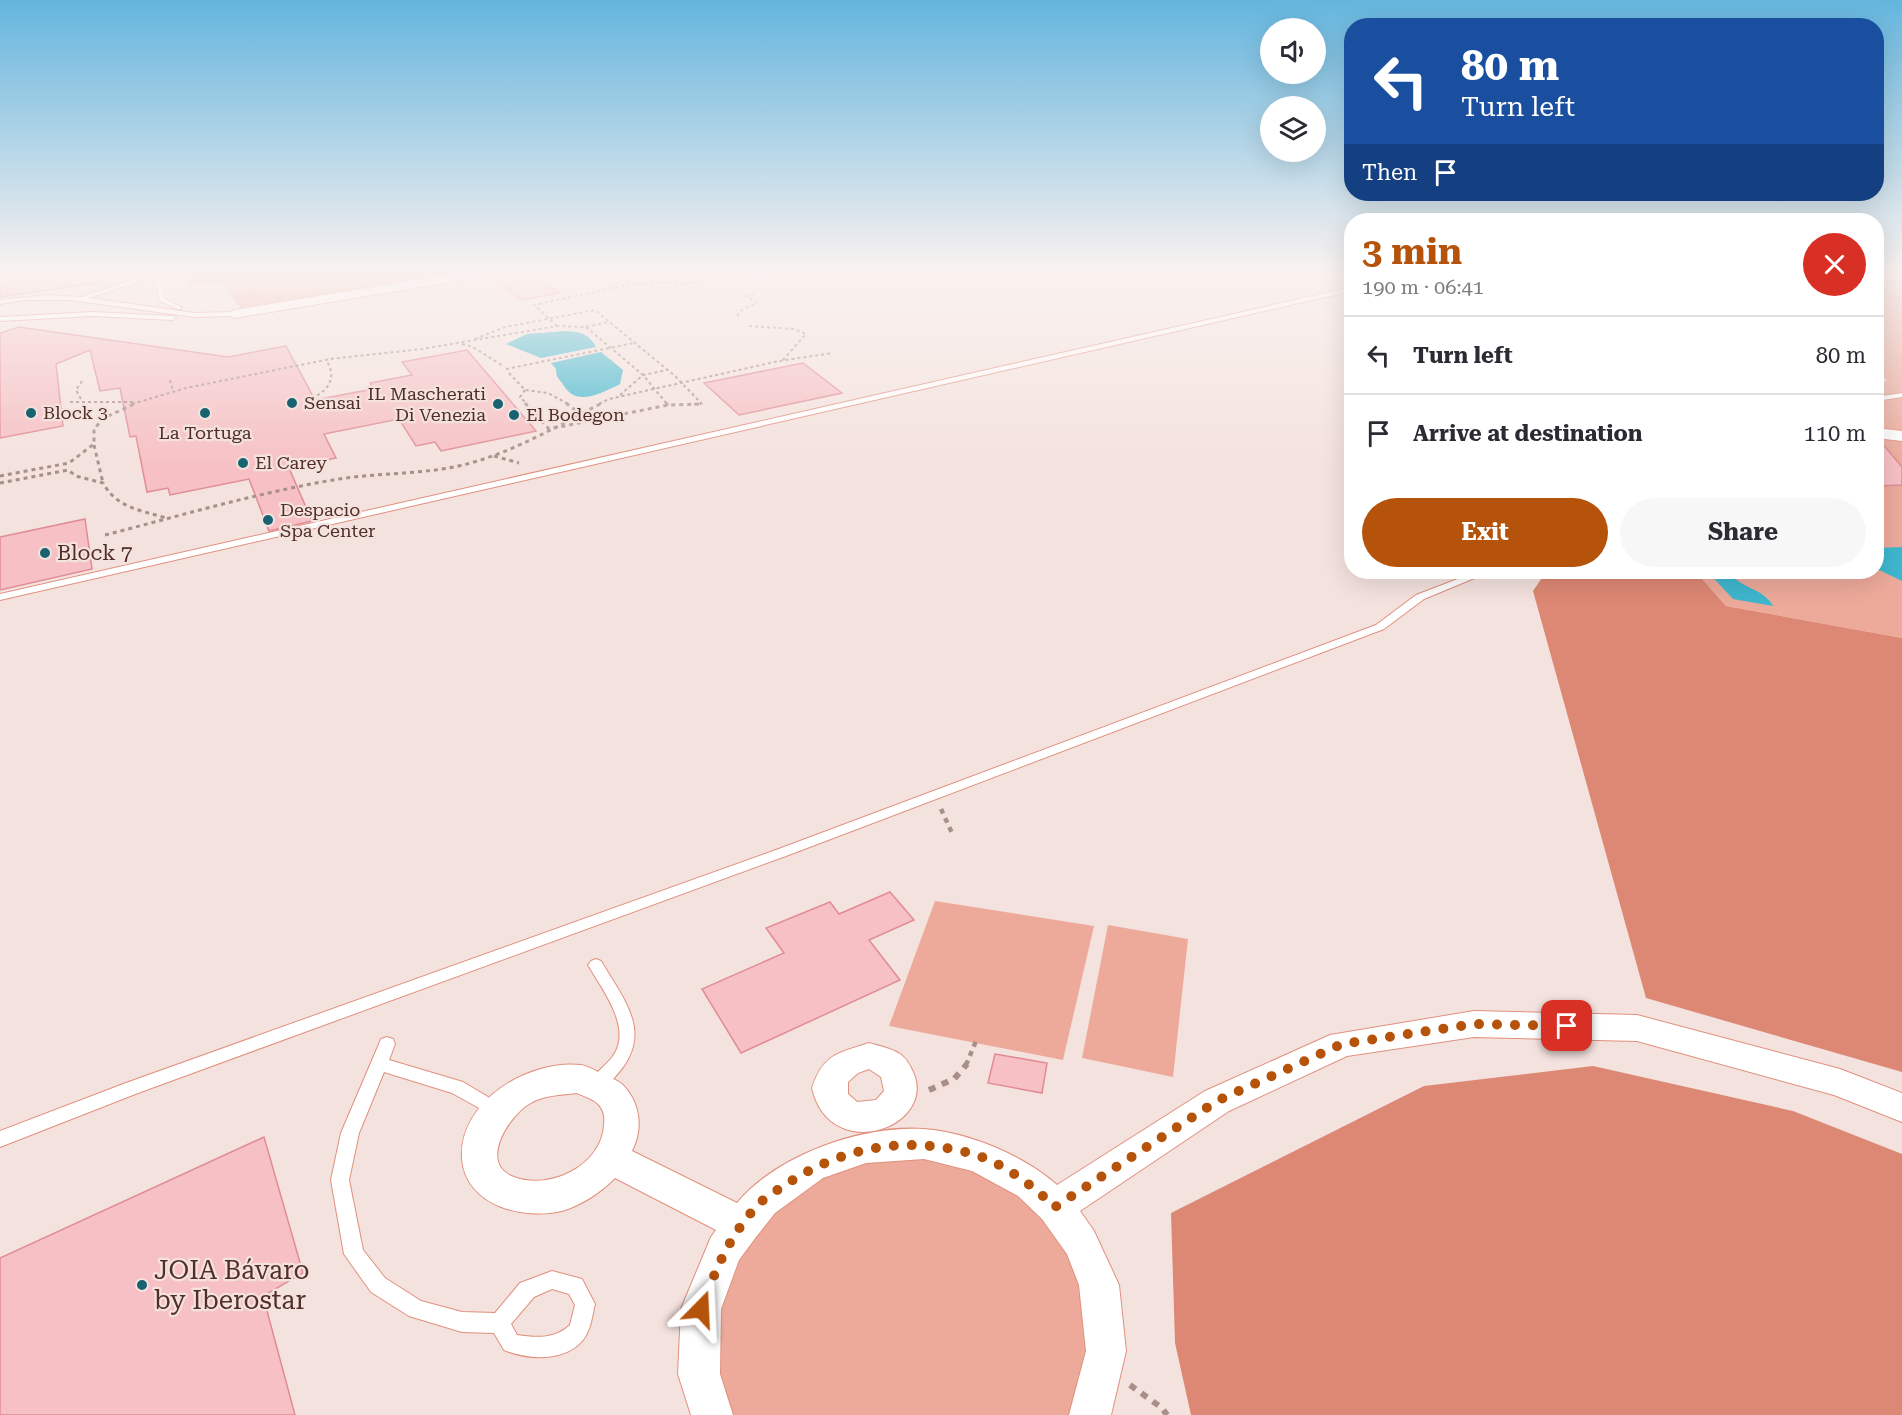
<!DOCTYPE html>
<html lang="en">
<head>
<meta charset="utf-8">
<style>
	:root { --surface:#fff; --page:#f7f7f7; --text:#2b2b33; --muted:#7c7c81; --line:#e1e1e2; --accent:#b45309 }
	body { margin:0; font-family:"Roboto Serif",serif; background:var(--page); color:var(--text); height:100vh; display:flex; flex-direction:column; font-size:22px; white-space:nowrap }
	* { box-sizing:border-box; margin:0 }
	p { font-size:20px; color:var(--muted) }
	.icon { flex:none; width:33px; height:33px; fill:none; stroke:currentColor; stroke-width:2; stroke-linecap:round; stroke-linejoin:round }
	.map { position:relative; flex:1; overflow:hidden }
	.panel { position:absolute; left:1344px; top:213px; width:540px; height:366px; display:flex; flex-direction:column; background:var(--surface); border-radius:24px; box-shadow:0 6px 24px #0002 }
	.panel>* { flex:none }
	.banner { position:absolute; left:1344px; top:18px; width:540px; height:183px; border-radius:24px; box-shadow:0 6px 24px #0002; background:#1a4fa0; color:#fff; overflow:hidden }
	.controls { position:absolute; left:1260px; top:18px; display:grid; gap:12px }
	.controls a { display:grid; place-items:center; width:66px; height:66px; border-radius:50%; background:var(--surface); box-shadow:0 6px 24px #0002; font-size:30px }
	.pin { position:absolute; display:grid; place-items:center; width:51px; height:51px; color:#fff; margin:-26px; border-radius:12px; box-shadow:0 3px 9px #0006 }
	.me { position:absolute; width:66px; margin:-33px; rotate:21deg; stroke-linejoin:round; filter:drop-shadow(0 0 4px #0008) }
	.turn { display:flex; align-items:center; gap:21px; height:126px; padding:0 18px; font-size:27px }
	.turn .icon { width:78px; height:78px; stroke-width:2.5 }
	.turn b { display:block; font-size:42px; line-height:51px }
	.then { display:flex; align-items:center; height:57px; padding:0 18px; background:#0003; gap:12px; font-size:22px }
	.round { display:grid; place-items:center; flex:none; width:63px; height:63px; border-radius:32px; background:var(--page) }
	.head { display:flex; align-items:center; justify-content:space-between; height:102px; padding:0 18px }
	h1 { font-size:36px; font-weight:700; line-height:45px; color:var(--accent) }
	.button { display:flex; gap:12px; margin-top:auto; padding:12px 18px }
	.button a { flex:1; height:69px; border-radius:36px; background:var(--accent); color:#fff; font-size:24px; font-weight:700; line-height:69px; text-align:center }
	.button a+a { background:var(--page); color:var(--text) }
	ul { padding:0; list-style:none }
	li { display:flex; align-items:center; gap:18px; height:78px; padding:0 18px; border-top:2px solid var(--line) }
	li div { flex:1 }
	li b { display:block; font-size:22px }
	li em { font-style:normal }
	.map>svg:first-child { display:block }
</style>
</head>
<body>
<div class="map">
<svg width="1902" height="1415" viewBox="0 0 1902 1415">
	<rect width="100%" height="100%" fill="#f4e2de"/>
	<g fill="#edaa9b">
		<polygon points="189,270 480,270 240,308 223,283 189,285"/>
		<polygon points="1877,270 1902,270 1902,638 1726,606 1696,572 1876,572 1877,383 1887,381 1877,370"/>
		<polygon points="935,901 1094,926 1063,1060 889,1026"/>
		<polygon points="1108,925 1188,939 1173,1077 1082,1058"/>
		<polygon points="866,1148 980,1157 1081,1243 1090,1415 712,1415 701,1309 762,1201"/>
	</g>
	<g fill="#dd8874">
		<polygon points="1546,572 1696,572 1726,606 1902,638 1902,1072 1646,998 1533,591"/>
		<polygon points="1593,1066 1793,1111 1902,1154 1902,1415 1191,1415 1175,1343 1171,1213 1424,1086"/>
	</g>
	<g fill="#3fb7ce">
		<path d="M566 331C581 332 589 334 596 347L541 358 506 344 527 334Z"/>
		<path d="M601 352 623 370 620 384C602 393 577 407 564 386 559 378 556 378 556 369L551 363Z"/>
		<polygon points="1902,547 1902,581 1877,569 1877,548"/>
		<path d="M1708 572H1730C1740 589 1764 588 1773 606L1733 599Z"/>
	</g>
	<g fill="#f6c0c4" stroke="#e18c94" stroke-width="1.5">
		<polygon points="16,270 100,270 101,282 0,297 0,272"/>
		<polygon points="530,271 559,293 521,300 494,277"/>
		<polygon points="19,327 228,357 286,346 315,400 373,389 370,383 412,375 402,362 467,350 536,431 441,451 435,442 416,446 399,419 324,434 336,458 289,468 312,521 269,531 249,479 170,495 168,488 147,492 136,436 130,437 120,388 100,391 90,350 56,364 63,426 0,438 0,333"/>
		<polygon points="803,363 842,393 739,415 704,383"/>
		<polygon points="1876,440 1880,441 1902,467 1902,485 1876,486"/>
		<polygon points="85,519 92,569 0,590 0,537"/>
		<polygon points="890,892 914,920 869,940 900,980 741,1053 702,989 784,953 766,928 830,902 839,914"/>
		<polygon points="995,1054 1047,1063 1042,1093 988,1083"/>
		<polygon points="264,1137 303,1273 263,1296 295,1415 0,1415 0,1258"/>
	</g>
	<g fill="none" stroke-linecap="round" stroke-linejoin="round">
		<g stroke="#e1907d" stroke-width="2">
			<g id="service">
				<polygon points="152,270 158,270 165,299 181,307 181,309 177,309 160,301 153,277 89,298 194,313 234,312 237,314 234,316 194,317 71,300 24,300 0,304 0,300 47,295 81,297 153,273"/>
				<polygon points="1352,287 1352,291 0,600 0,594"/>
				<polygon points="92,312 173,316 176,318 173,320 92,316 0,321 0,317"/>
				<polygon points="1902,393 1902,397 1876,401 1876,397"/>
				<polygon points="1476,572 1489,572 1424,599 1384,629 786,856 138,1093 0,1147 0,1131 126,1083 776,850 1376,625 1416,595"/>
				<path d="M596 959 601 961C626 1003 655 1035 614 1078 607 1085 602 1093 591 1089L589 1084C594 1073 606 1066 613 1056 633 1028 602 989 588 965L591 961Z"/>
				<path d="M387 1037 393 1039 395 1044 389 1060 463 1082 503 1106 506 1111 503 1116 497 1118 452 1093 384 1072 359 1133 349 1180 363 1250 385 1278 421 1301 462 1312 495 1313 520 1283 552 1271 582 1279 595 1304C592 1316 591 1330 583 1340 565 1362 528 1360 504 1350L494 1333 462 1332 409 1316 371 1292 344 1254 331 1180 341 1133 379 1044 381 1039ZM552 1289 569 1294 575 1305 570 1325C555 1339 537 1338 517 1335L511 1324 534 1297Z"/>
			</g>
		</g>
		<g stroke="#e1907d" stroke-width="2">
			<g id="minor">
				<polygon points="475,270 506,270 500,274 234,318 227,314 234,310"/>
				<polygon points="1876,428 1902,431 1902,441 1876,438"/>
				<path d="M1474 1011 1637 1015 1840 1069 1902 1093V1122L1834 1095 1637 1041 1474 1037 1347 1056 1229 1111 1080 1211 1094 1231 1119 1285 1126 1351 1111 1415H1069L1086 1351 1079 1285 1067 1254 1042 1219 1018 1196 972 1171 924 1159 866 1163 823 1178 775 1213 756 1237 739 1260 721 1309 720 1374 733 1415H691L678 1374 681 1309 711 1237 716 1230 615 1178C601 1192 582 1205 562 1211 523 1220 466 1206 462 1159 458 1101 530 1059 581 1065 588 1066 596 1071 602 1074 608 1077 617 1080 622 1084 641 1103 643 1129 632 1151L737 1203C777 1155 861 1125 924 1129 968 1132 1025 1156 1057 1185L1205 1091 1330 1035ZM577 1093C583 1096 593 1099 598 1104 604 1110 605 1117 604 1125 602 1165 550 1191 514 1177 478 1164 508 1117 529 1104 543 1095 561 1095 577 1093Z"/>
				<path d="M869 1043C879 1046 891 1048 900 1054 906 1058 910 1065 913 1072 938 1127 830 1166 812 1088 823 1054 838 1053 869 1043ZM869 1069 881 1077 884 1091 876 1100 857 1102 848 1094V1082L858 1073Z"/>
			</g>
		</g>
		<g stroke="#a88f89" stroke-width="2" stroke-dasharray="3 3" stroke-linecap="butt">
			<polyline points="669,282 682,284 701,281"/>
			<polyline points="737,316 742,310 757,303 746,296 754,294"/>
			<polyline points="557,326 534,305 627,285 666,282"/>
			<polyline points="749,326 794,329 806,334 783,360"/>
			<polyline points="586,327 643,375 667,404"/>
			<polyline points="475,339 505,327 595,310 675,376 702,404"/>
			<polyline points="462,344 473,347 503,366"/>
			<polyline points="506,369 634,343"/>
			<polyline points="509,373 525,390 548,393 568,404"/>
			<polyline points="170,380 173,391"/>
			<polyline points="82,381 76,390 82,401"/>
			<polyline points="525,390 520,397 527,404"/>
			<polyline points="620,395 643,375 667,370"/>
			<path d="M306 400C326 394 339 380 326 360"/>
			<polyline points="70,402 136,402"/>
			<polyline points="132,404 186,388 330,359 422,349 557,326 585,327 609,322"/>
			<polyline points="599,404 609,399 779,361 833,353"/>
			<polyline points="694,404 701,404"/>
		</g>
		<g stroke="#a88f89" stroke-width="3" stroke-dasharray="4 4" stroke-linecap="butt">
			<polyline points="525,403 549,429 668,405 701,404"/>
			<polyline points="566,403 579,413"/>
			<polyline points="666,403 668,405"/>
			<polyline points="94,445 103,483"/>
			<polyline points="494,456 519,463"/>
			<polyline points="0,476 69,463 94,444 94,429 104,418 136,403"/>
			<path d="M0 483 68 470 76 476 103 483C117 508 140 510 166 518"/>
			<path d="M105 535C183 515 260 492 339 479 384 472 431 475 474 462 519 449 561 424 602 403"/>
		</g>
		<g stroke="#a88f89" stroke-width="4.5" stroke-dasharray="5 5" stroke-linecap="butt">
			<polyline points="941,809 952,833"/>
			<polyline points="966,1065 976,1041"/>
		</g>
		<g stroke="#a88f89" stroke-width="6" stroke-dasharray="7 7" stroke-linecap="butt">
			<polyline points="929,1090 954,1079 967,1064"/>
			<polyline points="1130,1385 1162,1408 1167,1415"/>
		</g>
		<use href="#service" fill="#fff" fill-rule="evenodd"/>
		<use href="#minor" fill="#fff" fill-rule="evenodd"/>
	</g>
	<linearGradient id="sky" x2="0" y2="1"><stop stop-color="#64b5de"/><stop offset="0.58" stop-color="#faf2f0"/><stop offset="1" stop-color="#faf2f0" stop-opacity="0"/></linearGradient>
	<rect width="1902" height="468" fill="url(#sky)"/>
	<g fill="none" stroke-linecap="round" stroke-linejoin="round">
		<path stroke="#b45309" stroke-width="10" stroke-dasharray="0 18" d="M701 1309C716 1269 730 1233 761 1202 767 1196 776 1191 784 1186 841 1146 912 1134 979 1156 1007 1166 1034 1187 1055 1207L1217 1101 1342 1044 1474 1024 1567 1026"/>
	</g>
	<g fill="#196371" stroke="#f4e2de" stroke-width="2">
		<circle cx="292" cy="403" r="6"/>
		<circle cx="498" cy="404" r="6"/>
		<circle cx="31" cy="413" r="6"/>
		<circle cx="205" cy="413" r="6"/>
		<circle cx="514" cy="415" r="6"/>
		<circle cx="243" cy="463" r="6"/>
		<circle cx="268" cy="520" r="6"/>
		<circle cx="45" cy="553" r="6"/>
		<circle cx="142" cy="1285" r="6"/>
	</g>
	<g text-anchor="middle" stroke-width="4.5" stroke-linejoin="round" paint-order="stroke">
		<g font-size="18" fill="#512f27" stroke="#f4e2de" text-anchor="start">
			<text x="486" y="400" text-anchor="end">IL Mascherati<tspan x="486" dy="21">Di Venezia</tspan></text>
			<text x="304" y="409">Sensai</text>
			<text x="43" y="419">Block 3</text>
			<text x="526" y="421">El Bodegon</text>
			<text x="205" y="439" text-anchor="middle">La Tortuga</text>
			<text x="255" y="469">El Carey</text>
			<text x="280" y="516">Despacio<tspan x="280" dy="21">Spa Center</tspan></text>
		</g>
		<g font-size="21" fill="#512f27" stroke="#f4e2de" text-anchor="start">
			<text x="57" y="560">Block 7</text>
		</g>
		<g font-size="26" fill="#512f27" stroke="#f4e2de" text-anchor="start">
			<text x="154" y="1279">JOIA Bávaro<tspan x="154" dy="30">by Iberostar</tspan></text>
		</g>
	</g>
</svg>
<div class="controls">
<a><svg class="icon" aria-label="sound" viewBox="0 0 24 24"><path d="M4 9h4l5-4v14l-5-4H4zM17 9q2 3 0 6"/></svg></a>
<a><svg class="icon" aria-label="layers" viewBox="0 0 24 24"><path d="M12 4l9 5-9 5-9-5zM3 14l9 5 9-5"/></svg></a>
</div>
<div class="pin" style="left:1567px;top:1026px;background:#d93025"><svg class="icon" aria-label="arrive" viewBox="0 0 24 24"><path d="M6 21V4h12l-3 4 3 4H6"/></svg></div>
<svg class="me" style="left:701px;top:1309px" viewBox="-20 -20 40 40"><path d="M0-17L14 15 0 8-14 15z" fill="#b45309" stroke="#fff" stroke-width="4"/></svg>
<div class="banner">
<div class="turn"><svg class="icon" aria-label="left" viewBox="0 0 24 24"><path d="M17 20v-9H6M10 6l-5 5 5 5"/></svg><div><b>80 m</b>Turn left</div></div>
<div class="then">Then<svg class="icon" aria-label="arrive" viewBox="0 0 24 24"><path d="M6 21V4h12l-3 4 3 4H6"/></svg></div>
</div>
<section class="panel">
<div class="head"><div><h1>3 min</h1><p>190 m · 06:41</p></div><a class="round" style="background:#d93025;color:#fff"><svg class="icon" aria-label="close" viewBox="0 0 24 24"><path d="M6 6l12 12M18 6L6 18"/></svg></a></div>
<ul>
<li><svg class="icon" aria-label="left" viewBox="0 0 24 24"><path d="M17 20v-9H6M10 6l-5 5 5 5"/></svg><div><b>Turn left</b></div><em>80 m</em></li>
<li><svg class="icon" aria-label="arrive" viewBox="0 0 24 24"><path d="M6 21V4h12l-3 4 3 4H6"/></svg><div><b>Arrive at destination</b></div><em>110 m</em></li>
</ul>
<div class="button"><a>Exit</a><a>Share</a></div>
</section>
</div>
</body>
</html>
